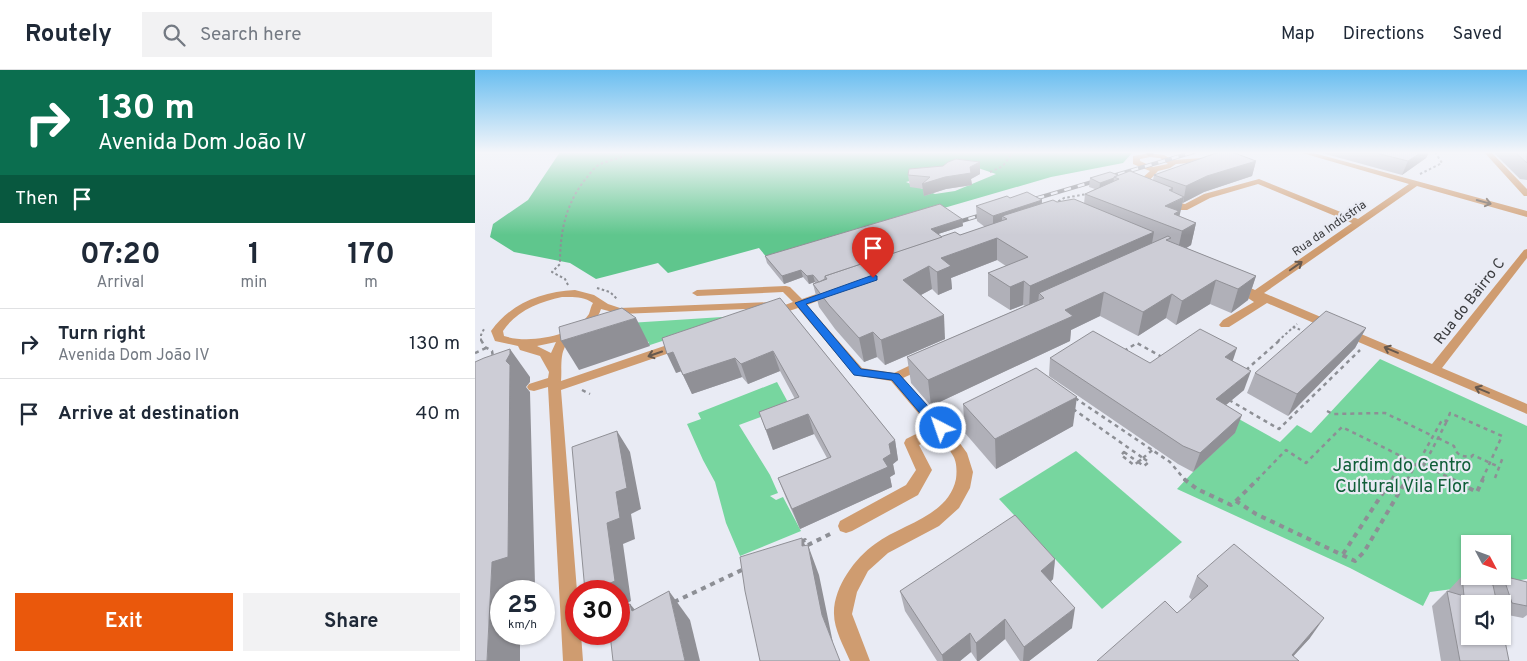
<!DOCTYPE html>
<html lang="en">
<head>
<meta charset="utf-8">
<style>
	:root { --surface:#fff; --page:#f2f2f3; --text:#1f2937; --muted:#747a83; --line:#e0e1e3; --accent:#ea580c }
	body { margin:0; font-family:Overpass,sans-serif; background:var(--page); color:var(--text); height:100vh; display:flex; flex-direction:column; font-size:19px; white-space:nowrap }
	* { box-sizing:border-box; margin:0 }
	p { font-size:16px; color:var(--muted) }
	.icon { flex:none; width:28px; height:28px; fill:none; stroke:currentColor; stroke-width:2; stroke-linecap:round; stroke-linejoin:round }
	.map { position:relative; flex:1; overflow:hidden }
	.panel { display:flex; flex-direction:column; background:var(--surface); width:475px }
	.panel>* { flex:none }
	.hud { background:#0b6e4f; color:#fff; overflow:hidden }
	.needle { width:32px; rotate:131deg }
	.buttons { position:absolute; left:986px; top:465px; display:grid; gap:10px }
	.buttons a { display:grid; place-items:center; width:50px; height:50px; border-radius:0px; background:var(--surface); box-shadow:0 1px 4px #0004; font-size:25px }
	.speed { position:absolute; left:15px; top:510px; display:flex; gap:10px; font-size:25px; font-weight:700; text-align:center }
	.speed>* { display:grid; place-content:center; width:65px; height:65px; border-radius:50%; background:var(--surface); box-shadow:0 1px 4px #0004; line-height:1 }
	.speed small { font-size:12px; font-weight:400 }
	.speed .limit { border:8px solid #d22; background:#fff; color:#111 }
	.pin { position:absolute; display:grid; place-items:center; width:42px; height:42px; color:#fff; margin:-51px -21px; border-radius:50% 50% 50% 0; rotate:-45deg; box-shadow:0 0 5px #0007 }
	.pin .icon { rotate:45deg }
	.me { position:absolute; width:55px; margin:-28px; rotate:319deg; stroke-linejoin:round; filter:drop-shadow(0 0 4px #0008) }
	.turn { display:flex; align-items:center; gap:18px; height:105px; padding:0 15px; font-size:22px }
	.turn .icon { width:65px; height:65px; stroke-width:2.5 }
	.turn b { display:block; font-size:35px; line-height:42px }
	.then { display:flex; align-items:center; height:48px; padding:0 15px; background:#0003; gap:10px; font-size:19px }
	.eta { display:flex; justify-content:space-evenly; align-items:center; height:85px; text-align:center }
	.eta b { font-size:30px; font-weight:700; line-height:35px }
	.action { display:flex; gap:10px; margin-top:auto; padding:10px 15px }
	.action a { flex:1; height:58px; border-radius:0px; background:var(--accent); color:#fff; font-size:20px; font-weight:700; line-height:58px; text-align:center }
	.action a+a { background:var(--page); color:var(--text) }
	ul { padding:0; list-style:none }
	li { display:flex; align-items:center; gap:15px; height:70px; padding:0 15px; border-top:1px solid var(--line) }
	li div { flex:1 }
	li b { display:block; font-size:19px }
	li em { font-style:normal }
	header { display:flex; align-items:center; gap:30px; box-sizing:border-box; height:70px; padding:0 25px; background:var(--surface); border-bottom:1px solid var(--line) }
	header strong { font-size:24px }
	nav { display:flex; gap:28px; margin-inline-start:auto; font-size:18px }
	.search { width:350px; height:45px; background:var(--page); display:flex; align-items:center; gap:12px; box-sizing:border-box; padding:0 18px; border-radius:0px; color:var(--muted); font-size:19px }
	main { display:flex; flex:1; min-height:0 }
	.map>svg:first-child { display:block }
</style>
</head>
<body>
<header>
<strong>Routely</strong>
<div class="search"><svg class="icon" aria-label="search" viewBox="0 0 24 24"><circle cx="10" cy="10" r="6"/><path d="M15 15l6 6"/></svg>Search here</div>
<nav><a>Map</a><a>Directions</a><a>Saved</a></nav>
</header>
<main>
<section class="panel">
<div class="hud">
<div class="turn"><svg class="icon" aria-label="right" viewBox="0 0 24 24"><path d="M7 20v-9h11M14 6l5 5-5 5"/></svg><div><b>130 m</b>Avenida Dom João IV</div></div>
<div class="then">Then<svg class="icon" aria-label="arrive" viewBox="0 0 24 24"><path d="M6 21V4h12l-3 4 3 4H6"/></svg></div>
</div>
<div class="eta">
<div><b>07:20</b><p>Arrival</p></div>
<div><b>1</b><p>min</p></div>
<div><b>170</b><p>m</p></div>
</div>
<ul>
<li><svg class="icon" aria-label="right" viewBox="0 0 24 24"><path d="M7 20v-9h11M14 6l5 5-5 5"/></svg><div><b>Turn right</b><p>Avenida Dom João IV</p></div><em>130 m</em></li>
<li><svg class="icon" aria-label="arrive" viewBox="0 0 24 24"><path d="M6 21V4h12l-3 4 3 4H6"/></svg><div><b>Arrive at destination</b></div><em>40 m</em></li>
</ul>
<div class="action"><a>Exit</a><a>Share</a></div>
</section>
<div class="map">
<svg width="1052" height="591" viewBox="0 0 1052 591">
	<rect width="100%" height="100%" fill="#e9ebf4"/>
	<g fill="#77d69f" fill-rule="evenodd">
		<polygon points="263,246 172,276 174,272 167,270 154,253"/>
		<path d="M905 289 1052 356V509L955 522 948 536 875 498 702 419 718 402 746 339 805 372 822 355 836 363ZM995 474H1028V506H995Z"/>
		<polygon points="302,312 315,336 264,355 295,405 303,423 295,426 301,430 308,427 326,461 265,486 251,453 240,412 228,390 212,354 226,349 223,343"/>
		<polygon points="601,381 707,472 627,539 524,429"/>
	</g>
	<path fill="#5fc68d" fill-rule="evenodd" d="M85 82H658L648 93 576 107 293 189 284 178 193 203 183 193 121 209 95 193 39 182 15 167 18 154 53 130ZM494 95 521 104 480 121 460 124 431 112Z"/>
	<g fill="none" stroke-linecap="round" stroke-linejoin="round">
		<g stroke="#8d8f95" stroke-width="2" stroke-dasharray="2.5 2.5" stroke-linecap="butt">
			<polyline points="515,102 528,96 538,82"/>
			<polyline points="945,104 967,93 960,82"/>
			<polyline points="579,134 589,128 612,124"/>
			<path d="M93 215 90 209 77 202 85 194C85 163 90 136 109 111 113 106 117 100 122 96 132 89 144 91 153 82"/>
			<polyline points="122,218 135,222 143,230"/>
			<polyline points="818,257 826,260"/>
			<polyline points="6,271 6,265 10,257"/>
			<polyline points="803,271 822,254"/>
		</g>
		<g stroke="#8d8f95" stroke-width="2.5" stroke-dasharray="4 4" stroke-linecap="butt">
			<polyline points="6,270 10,277 17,281 18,287"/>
			<polyline points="649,281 662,273 687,287"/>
			<polyline points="0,283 11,278"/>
			<polyline points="771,300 805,270"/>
			<polyline points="107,320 115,324"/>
			<polyline points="600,328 695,392 710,410"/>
			<polyline points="754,330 804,359 885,280"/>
			<polyline points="598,339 668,388"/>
			<polyline points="852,341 858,344 910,343 958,366"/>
			<path d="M963 368 979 376C982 386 986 386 996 387L998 385 1024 397"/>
			<polygon points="649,382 663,392 659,395 646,385"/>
			<polyline points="668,388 682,376"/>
			<polyline points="951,391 972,351"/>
			<polyline points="663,392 669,396 674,392 668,388"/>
			<polyline points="663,392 668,388"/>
			<polyline points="1020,408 1028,387"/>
			<polyline points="782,410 811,380 831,393 867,357 930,388 916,410"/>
			<polyline points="932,410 941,394 949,394"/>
			<polyline points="979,410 949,395 951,391 947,386 967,350 972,351 975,343 1027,366 1007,410"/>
		</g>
		<g stroke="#8d8f95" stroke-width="4" stroke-dasharray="5 5" stroke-linecap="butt">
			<polyline points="709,409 722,419 756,435 761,431 781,444 880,491 889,482 932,409"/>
			<polyline points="976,409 1002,422 1008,409"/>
			<polyline points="761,431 783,409"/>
			<polyline points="326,472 330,470 333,475 359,462"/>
			<polyline points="868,484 917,409"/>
			<polyline points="199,532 269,499"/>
			<polyline points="126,567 133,564"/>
		</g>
		<g fill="#cf9c70" fill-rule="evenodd">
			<path d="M745 82H755L728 92 701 94 695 98 683 101 672 113 658 117 654 115 666 109 675 101 658 94V86L675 83 689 85 698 90 727 88ZM675 87 685 88 693 94 678 97 665 91V89Z"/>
			<polygon points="824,82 835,82 1052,141 1052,147 942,116 789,223 957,294 1049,180 1052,179 1052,188 967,298 1052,334 1052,344 792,233 754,257 746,257 744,255 748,250 779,232 773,228 773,224 756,217 755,215 756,213 764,213 780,220 877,153 783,114 735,128 712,140 701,140 688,134 688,130 710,134 729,124 784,109 883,149 934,114"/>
			<polygon points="1009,82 1016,82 1052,119 1052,126 1049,126"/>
			<path d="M311 216 315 217 327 229 353 220H361L362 222 361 224 332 235 387 298 419 303 446 290H454L456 293 454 296 428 308 468 353 471 354 492 383 498 402 495 418 484 438 464 456 413 483 393 501 382 522 377 544 395 591H375C369 577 359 559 359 544 358 518 380 488 400 474 426 454 473 447 481 409 482 401 482 391 477 384 473 377 467 372 462 366L444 375 457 400 443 425 377 461 371 463 365 461 363 456 365 451 431 415 441 400 429 373 431 369 455 357 416 311 379 305 323 238 302 245H294L292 243 294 241 318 232 308 222 222 226 217 223 222 220Z"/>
			<path d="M100 220 119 225 133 234 145 238 298 232 303 235 298 238 145 244 126 239C120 259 96 261 89 279 85 288 87 302 86 311L201 272H209L211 275 209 278 86 320 102 521 101 564H106L108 591H88L73 317 59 321 54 320 52 317 54 314 73 308 74 302 65 286 45 280 43 276 20 271 16 261C36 233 66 222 100 220ZM87 227C98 227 108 226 118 233 116 236 115 241 114 244 99 267 53 274 29 266L28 261C41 241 64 232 87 227ZM81 272 76 283 62 276Z"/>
		</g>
		<polygon fill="#97612e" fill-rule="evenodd" points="670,82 677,82 679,85 673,86"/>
		<g stroke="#86878d" stroke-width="4">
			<g id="rail">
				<polyline points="549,132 719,82"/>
				<polyline points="480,153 516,142"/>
			</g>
		</g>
		<use href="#rail" stroke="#e9ebf4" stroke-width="2.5" stroke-dasharray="7" stroke-linecap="butt"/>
	</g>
	<g fill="#b0b0b8">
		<polygon points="847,82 954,82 951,88 927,105 847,83"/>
		<polygon points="1018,82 1052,82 1052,110 1045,109"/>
		<polygon points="781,91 777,106 729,122 707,133 704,146 721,153 716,175 711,178 781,206 773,230 756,243 735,234 701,255 691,248 663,266 625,246 596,260 595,271 456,336 436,313 432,287 550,236 548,235 535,240 513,226 513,203 531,196 522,190 476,208 477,219 463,225 457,219 446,225 470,269 410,295 402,287 389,292 360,259 344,237 338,214 340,213 340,212 334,214 328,207 309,214 292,193 290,186 487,149 488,156 463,164 467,167 485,165 510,157 502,151 501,136 535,128 567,130 567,133 582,132 609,134 610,124 620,119 614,117 615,108 643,105 678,110 679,105"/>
		<polygon points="505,104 496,109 497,115 471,119 449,126 448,119 435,117 433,105"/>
		<polygon points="305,228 420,370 423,390 418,394 420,404 415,407 417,417 325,459 311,428 303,408 352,388 339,364 298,380 284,342 320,329 305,301 273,314 267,307 217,324 206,301 201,303"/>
		<polygon points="891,258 880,278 813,346 772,323 780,303"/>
		<polygon points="575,288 675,293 758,291 769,320 751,335 760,363 718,402 703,394 574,306"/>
		<polygon points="488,334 598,356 521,399 490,363"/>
		<polygon points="580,489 578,509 576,511 597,558 554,591 545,591 530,569 504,591 502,591 496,582 485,591 462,591 430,541 425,521"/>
		<polygon points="722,506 835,568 818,586 702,543 717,530 714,527"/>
		<polygon points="987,506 1018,515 1028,506 1052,512 1052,545 1048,548 1028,544 1028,534 1022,534 1034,591 966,591 957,536 972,521 973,521"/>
	</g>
	<g fill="#909096">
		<polygon points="947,82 954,82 951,88 927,105 933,91"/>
		<polygon points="781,91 777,106 729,122 708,133 711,116 732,106"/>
		<polygon points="505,92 505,104 496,109 497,115 471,119 449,126 447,114 495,97"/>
		<polygon points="639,108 638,117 624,121 625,113"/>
		<polygon points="698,118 695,134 709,127 704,148 687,154 694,120"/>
		<polygon points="567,130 566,145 527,146 527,158 518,162 518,146"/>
		<polygon points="487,149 488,156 457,166 456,159"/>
		<polygon points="721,153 716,175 702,184 707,161"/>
		<polygon points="679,162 675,184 564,223 563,235 554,240 555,216"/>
		<polygon points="522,168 522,190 476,208 477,219 463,225 462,202 466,188"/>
		<polygon points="454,196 457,219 431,233 428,210"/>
		<polygon points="326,200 328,207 309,214 307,206"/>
		<polygon points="338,205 340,212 334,214 332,206"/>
		<polygon points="781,206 773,230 756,243 763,219"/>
		<polygon points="741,210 735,234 701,255 707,231"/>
		<polygon points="549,211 548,235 535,240 535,217"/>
		<polygon points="629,222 625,246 596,260 595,271 456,336 453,310 590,240"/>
		<polygon points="697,224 691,248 663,266 668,242"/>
		<polygon points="469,245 470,269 410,295 406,270"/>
		<polygon points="161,248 175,276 104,300 86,271"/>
		<polygon points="891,258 880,278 813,346 822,324"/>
		<polygon points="398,262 402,287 389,292 384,268"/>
		<polygon points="762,278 756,296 750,287"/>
		<polygon points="35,279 55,307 55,312 51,317 55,322 60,514 45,520 45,521 26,521 26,564 45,564 45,591 12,591 17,492 31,291"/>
		<polygon points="298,281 305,301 273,314 266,294"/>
		<polygon points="198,282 207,301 201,303 192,284"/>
		<polygon points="260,288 267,307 217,324 208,305"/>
		<polygon points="776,301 769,320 735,348 741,329"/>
		<polygon points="602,327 598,356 521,399 520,369"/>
		<polygon points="333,344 339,364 298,380 291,360"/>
		<polygon points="767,345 760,363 718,402 725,383"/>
		<polygon points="142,361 155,382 166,439 156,444 160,469 148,474 156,531 144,537 144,521 116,521 132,453 141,422"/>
		<polygon points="420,370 423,390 418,394 420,404 415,407 417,417 325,459 317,439 408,389 414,374"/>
		<polygon points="327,468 336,489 333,475 344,505 358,573 365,591 347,545 327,476"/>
		<polygon points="580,489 578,509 565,522 566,501"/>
		<polygon points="194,521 215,550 225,591 210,591"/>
		<polygon points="155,534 179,562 157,541"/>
		<polygon points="600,538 597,558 554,591 548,591 549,577"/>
		<polygon points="849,548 835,568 814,591 817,585"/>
		<polygon points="530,549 530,569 504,591 502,591 501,573"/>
		<polygon points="495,563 496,582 485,591 468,591 467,585"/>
	</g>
	<g fill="#cdcdd6" stroke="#909096">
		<polygon points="744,82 757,82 781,91 732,106 711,116 679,105"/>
		<polygon points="897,82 947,82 933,91"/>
		<polygon points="1040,82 1052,82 1052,93"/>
		<polygon points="481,89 505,92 495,97 496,103 470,107 447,114 455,107 433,105 434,99 468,96 473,92"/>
		<polygon points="655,101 698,118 694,120 709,127 690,136 704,141 699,144 721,153 707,161 610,124 644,109 639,107"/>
		<polygon points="635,102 643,105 639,107 639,108 625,113 615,108"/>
		<polygon points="552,122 567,130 518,146 501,136 532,126 535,128"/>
		<polygon points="599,129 679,162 555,216 549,211 535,217 513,203 553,187 522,168 466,188 476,196 462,202 454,196 428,210 469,245 406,270 398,262 384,268 354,235 338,214 352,209 350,206 480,162 485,165 532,149 527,146 578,130 582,132"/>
		<polygon points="465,134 487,149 456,159 467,167 350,206 350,209 344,212 338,205 332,206 326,200 307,206 290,186"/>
		<polygon points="693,166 696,168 691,170 781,206 763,219 741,210 707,231 697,224 668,242 629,222 590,240 598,246 453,310 432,287 569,228 564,223"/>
		<polygon points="305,228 420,370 414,374 416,384 408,389 413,397 317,439 303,408 356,387 333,344 291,360 284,342 324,327 298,281 266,294 260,288 208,305 198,282 192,284 187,268"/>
		<polygon points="147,238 161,248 86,271 84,257"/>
		<polygon points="851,241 891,258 822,324 780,303"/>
		<polygon points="725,259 762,278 750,287 776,301 741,329 767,345 725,383 708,376 575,288 618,261 675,293"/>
		<polygon points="35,279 35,284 31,291 35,295 33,487 17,492 12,591 0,591 0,292 9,288"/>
		<polygon points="561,298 602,327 520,369 488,334"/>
		<polygon points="142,361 152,418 141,422 145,448 132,453 140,511 116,521 110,521 97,377"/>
		<polygon points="540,445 580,489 566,501 600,538 549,577 530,549 501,573 495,563 467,585 425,521"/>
		<polygon points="327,468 327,476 333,475 347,545 365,591 285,591 270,521 265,487"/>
		<polygon points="759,474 849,548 817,585 824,591 622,591 690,531 702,543 733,516 722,506"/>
		<polygon points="987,506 1018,515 1022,534 995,534 995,566 1028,566 1028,561 1034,591 985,591 972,521 989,526"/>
		<polygon points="1028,506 1052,512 1052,536 1037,533"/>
		<polygon points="194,521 210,591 138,591 135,564 144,564 144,540 155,534 157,541"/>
	</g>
	<defs><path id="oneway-shaft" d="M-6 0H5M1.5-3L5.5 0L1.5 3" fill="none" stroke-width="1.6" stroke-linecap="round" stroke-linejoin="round" transform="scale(1.25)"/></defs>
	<g stroke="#67594e">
		<use href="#oneway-shaft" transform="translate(1009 132) rotate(15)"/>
		<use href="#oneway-shaft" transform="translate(821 196) rotate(-35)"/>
		<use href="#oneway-shaft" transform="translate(916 280) rotate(-157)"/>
		<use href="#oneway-shaft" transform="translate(180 284) rotate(161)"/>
		<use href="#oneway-shaft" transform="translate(1007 320) rotate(-157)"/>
	</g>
	<linearGradient id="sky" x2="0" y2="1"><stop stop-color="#6abef0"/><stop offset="0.5" stop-color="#f5f6fa"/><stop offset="1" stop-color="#f5f6fa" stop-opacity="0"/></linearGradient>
	<rect width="1052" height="165" fill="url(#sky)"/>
	<polygon fill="#1a73e8" stroke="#114b97" points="398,205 402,206 402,210 331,234 386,299 424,304 470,355 472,358 470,362 461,362 417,310 379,305 320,233"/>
	<g text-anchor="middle" stroke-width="4.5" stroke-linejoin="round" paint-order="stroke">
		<g font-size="12" fill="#3b3c3f" stroke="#e9ebf4">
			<text transform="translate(854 158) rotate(-35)" y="4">Rua da Indústria</text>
		</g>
		<g font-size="15" fill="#3b3c3f" stroke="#e9ebf4">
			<text transform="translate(994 231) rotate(-52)" y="5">Rua do Bairro C</text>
		</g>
		<g font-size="18" fill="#0f5e38" stroke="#e9ebf4">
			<text x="927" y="401">Jardim do Centro<tspan x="927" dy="21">Cultural Vila Flor</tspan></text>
		</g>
	</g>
</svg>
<div class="buttons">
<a><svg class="needle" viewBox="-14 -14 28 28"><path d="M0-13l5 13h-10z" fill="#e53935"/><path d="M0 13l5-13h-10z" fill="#747a83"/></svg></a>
<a><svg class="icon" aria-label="sound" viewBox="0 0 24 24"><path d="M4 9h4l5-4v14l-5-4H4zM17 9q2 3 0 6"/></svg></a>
</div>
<div class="speed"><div>25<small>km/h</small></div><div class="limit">30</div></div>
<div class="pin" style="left:398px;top:208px;background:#d93025"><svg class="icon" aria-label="arrive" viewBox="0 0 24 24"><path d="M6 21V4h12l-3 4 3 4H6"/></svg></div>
<svg class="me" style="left:466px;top:358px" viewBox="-20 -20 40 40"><circle r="17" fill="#1a73e8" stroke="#fff" stroke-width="3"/><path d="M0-11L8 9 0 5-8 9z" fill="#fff"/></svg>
</div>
</main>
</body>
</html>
